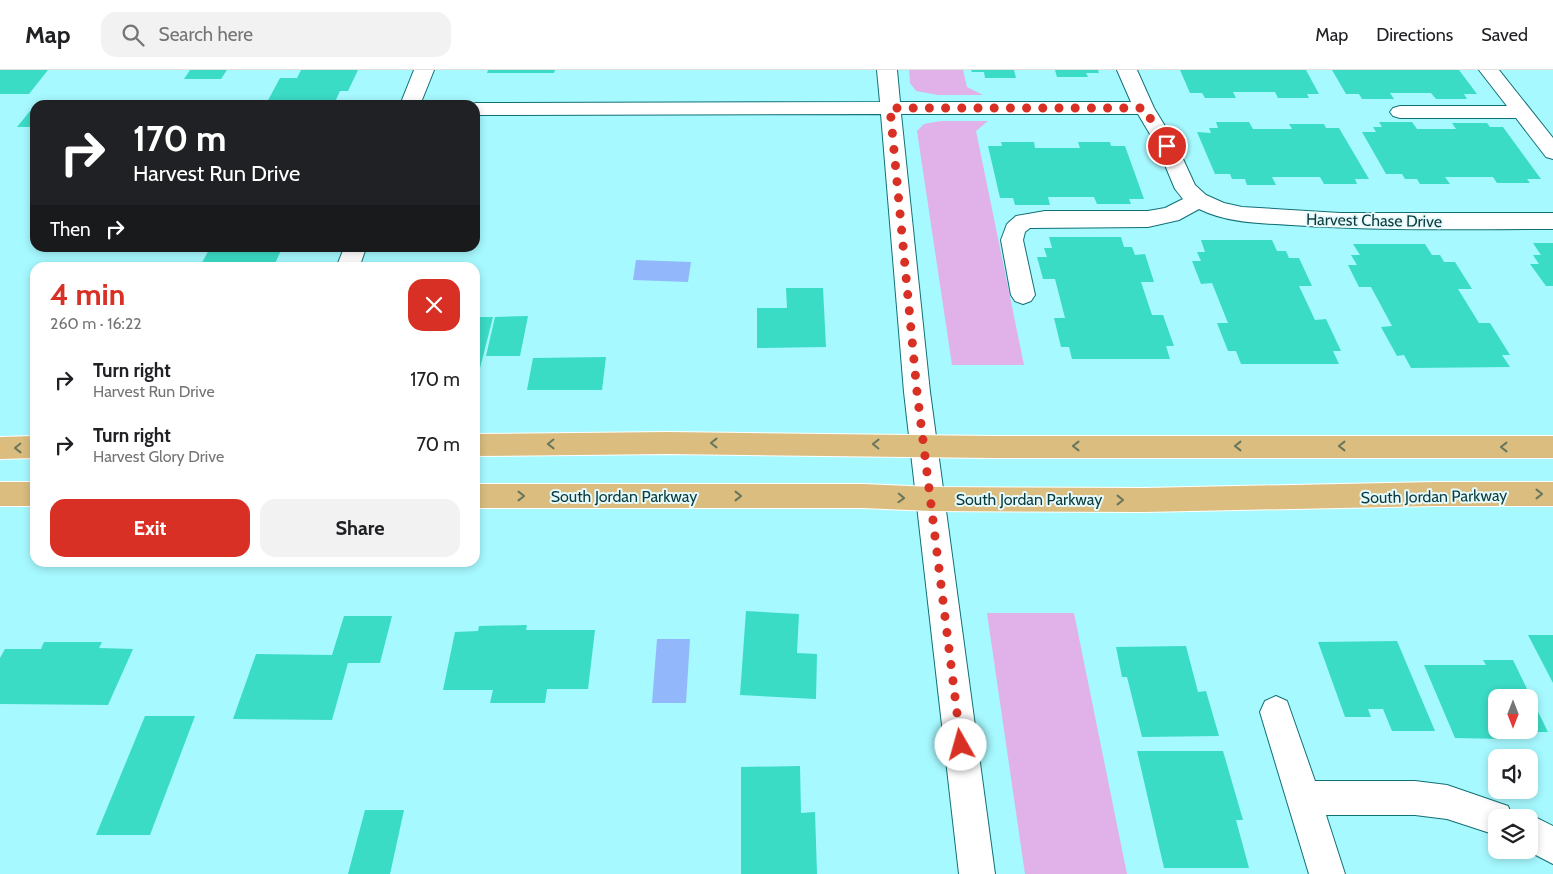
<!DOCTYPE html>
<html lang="en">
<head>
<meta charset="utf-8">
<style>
	:root { --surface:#fff; --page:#f2f2f2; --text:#202124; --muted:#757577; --line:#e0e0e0; --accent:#d93025 }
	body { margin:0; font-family:Cabin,sans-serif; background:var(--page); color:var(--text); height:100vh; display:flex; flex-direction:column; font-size:19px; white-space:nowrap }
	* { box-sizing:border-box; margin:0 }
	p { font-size:16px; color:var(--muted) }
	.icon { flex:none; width:28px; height:28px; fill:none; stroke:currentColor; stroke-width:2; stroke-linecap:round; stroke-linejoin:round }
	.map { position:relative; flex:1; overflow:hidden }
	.sheet { position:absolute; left:30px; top:192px; width:450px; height:305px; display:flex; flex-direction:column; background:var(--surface); border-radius:15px; box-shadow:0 2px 8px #0003 }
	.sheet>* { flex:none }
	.hud { position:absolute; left:30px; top:30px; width:450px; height:152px; border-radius:15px; box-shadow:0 2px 8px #0003; background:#202124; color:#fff; overflow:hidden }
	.needle { width:32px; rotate:180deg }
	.buttons { position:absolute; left:1488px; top:619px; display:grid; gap:10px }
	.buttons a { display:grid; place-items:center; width:50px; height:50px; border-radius:10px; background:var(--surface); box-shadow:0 2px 8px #0003; font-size:25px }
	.pin { position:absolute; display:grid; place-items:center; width:42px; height:42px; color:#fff; margin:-21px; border:2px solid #fff; border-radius:50%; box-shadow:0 1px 5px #0007 }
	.me { position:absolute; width:55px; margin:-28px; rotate:353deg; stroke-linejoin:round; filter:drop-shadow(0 0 4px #0008) }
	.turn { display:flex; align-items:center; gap:18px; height:105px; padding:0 20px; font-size:22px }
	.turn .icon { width:65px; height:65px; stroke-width:2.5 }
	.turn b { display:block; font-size:35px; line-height:42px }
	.then { display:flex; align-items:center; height:48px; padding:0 20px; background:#0003; gap:10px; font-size:19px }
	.round { display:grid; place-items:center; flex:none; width:52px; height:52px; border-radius:15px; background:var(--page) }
	.summary { display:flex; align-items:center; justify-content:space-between; height:85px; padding:0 20px }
	h1 { font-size:30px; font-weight:700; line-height:38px; color:var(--accent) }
	.action { display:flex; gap:10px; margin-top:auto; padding:10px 20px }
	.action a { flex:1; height:58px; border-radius:15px; background:var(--accent); color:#fff; font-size:20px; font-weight:700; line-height:58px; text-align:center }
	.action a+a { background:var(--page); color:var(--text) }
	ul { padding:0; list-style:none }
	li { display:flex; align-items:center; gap:15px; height:65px; padding:0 20px }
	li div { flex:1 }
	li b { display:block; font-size:19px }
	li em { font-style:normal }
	header { display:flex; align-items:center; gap:30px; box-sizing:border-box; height:70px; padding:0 25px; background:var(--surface); border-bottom:1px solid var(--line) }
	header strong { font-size:24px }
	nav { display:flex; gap:28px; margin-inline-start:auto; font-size:18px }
	.search { width:350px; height:45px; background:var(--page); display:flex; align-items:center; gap:12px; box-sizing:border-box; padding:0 18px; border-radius:15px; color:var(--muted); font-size:19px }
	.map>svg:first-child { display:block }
</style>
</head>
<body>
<header>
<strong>Map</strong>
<div class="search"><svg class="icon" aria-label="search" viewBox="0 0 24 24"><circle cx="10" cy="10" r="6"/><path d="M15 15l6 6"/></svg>Search here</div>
<nav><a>Map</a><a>Directions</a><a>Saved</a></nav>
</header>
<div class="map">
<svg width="1553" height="804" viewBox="0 0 1553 804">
	<rect width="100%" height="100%" fill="#a6f9ff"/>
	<g fill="#e1b1e9">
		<polygon points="909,0 963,0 967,17 983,25 938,25 916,21 910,13"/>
		<polygon points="941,51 988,51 976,61 1024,295 952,295 917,61 924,54"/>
		<polygon points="987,543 1074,543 1127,804 1025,804"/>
	</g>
	<g fill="#92b8fb">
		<polygon points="636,190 691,192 688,212 633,210"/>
		<polygon points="657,569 690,569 686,633 652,633"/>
	</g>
	<g fill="#3bdcc6">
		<polygon points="0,0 48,0 29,24 0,24"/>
		<polygon points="190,0 227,0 221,9 184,9"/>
		<polygon points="301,0 358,0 348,21 340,21 334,34 266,34 280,8 297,8"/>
		<polygon points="488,0 555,0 554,3 487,3"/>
		<polygon points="971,0 1014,0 1016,8 985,8 984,2 972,2"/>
		<polygon points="1055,0 1098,0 1099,3 1086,3 1088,7 1057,7"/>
		<polygon points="1180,0 1306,0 1319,24 1307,24 1309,28 1278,28 1275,22 1233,22 1236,28 1205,28 1202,23 1190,23"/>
		<polygon points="1332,0 1459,0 1477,24 1464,24 1467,29 1436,29 1431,23 1390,23 1394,29 1362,29 1359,24 1346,24"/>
		<polygon points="37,33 71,33 69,35 35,35"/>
		<polygon points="35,35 35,57 17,57"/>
		<polygon points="1216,52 1249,52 1253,59 1292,59 1289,54 1324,54 1326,58 1339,58 1369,109 1355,109 1357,114 1324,114 1320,107 1272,107 1276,115 1247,115 1245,109 1232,109 1230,104 1215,104 1197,62 1211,63 1209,58 1218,58"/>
		<polygon points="1379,52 1412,52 1417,59 1456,59 1452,53 1487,53 1490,57 1503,57 1541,109 1527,109 1530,113 1497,113 1493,107 1445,107 1450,114 1420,114 1417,109 1405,109 1402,104 1386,104 1362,62 1376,62 1373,57 1382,57"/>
		<polygon points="1001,72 1034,72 1035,78 1080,78 1078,72 1110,72 1111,76 1125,76 1144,129 1129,129 1131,134 1097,134 1094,127 1048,127 1050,135 1015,135 1013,128 1000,128 988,76 1002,76"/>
		<polygon points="1049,167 1121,167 1124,177 1132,177 1135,185 1145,184 1154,212 1141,212 1152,245 1163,245 1174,276 1166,276 1170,289 1072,289 1069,277 1061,277 1054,248 1065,248 1055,209 1043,209 1037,187 1047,187 1044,178 1052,178"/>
		<polygon points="1201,170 1272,170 1277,181 1286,181 1289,188 1299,188 1312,216 1299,216 1315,250 1326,249 1341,281 1333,281 1339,294 1241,294 1236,281 1228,281 1217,253 1228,253 1212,213 1201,214 1192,191 1201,191 1197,182 1205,182"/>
		<polygon points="1533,173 1553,173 1553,216 1546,216 1530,194 1539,194 1533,185 1541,185"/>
		<polygon points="1353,174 1425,174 1432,185 1440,185 1444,192 1455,192 1472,219 1458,219 1479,253 1490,253 1510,285 1502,285 1510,297 1411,298 1404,285 1397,286 1381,257 1392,256 1371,217 1359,217 1348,195 1357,195 1351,185 1360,185"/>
		<polygon points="210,178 282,178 273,198 199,198"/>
		<polygon points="786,218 823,218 826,277 757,278 757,238 787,238"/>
		<polygon points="528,246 520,286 486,286 495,247"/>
		<polygon points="475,247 493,247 477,310 475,310"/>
		<polygon points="606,287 602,320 527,320 533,288"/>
		<polygon points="746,541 799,544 797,583 817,584 816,629 740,625"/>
		<polygon points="344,546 392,546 380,593 348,593 332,650 233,649 256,584 332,585"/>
		<polygon points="527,555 526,560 595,560 588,619 547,619 545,633 490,633 493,620 443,620 455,562 478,561 479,556"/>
		<polygon points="1528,565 1553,565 1553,613"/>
		<polygon points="1397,571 1435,661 1392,661 1383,639 1368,639 1371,647 1345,647 1318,572"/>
		<polygon points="44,572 102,572 99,578 133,579 108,635 0,634 0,588 5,579 41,579"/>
		<polygon points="1186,576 1198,622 1206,621 1219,666 1142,667 1127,607 1122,607 1116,577"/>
		<polygon points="1483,590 1513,590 1548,662 1507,662 1507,660 1529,660 1529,628 1496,628 1496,660 1499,660 1503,669 1455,668 1424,595 1486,595"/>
		<polygon points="145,646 195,646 150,765 96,765"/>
		<polygon points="1137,681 1223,681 1243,750 1236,750 1249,798 1164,798"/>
		<polygon points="800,696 801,743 815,742 817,804 741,804 741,697"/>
		<polygon points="365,740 404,740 390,804 348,804"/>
	</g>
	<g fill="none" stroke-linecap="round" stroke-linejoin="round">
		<g stroke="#117076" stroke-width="2">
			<g id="minor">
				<polygon points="414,0 434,0 420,35 400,35"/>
				<path d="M877 0H897L900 32H1131L1117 0H1137L1154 38 1177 76 1195 115 1206 125 1224 133 1242 137 1340 143H1553V159C1466 159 1378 161 1291 155 1260 153 1227 153 1199 139L1179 150 1148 157 1030 158 1025 162 1023 170 1035 225 1031 231 1023 234 1015 231 1011 225 1001 170 1007 154 1016 146 1045 141H1148L1165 138 1183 129 1175 119 1157 76 1138 44H901L930 322 995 804H959L904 322 881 44 476 45 475 35H469L476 33 880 32Z"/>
				<polygon points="1479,0 1499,0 1553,68 1553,89 1546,87 1516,48 1400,48 1393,46 1390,42 1393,38 1400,36 1507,36"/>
				<polygon points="344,178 366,178 359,198 336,198"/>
				<polygon points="1276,626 1287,631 1315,711 1415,711 1447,715 1508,736 1513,748 1496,748 1496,765 1447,749 1415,745 1326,745 1345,804 1309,804 1260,642 1265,631"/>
				<polygon points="1529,744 1553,756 1553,794 1526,780 1529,780 1529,748 1522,748"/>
			</g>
		</g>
		<g stroke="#fff" stroke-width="2">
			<g id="major">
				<polygon points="668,362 992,366 1553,366 1553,388 992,388 668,384 475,386 475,364"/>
				<polygon points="35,366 35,388 0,389 0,367"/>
				<rect x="0" y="412" width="35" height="24"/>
				<polygon points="1435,412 1553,412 1553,436 1435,436 1144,442 931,441 863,438 475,438 475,414 863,414 931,417 1144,418"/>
			</g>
		</g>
		<use href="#minor" fill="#fff" fill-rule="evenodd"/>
		<use href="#major" fill="#dabd7f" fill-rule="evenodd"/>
	</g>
	<defs><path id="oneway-chevron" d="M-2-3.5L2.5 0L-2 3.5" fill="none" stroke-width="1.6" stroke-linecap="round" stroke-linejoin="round" transform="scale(1.25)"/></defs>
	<g stroke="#68765c">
		<use href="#oneway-chevron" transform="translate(714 373) rotate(-180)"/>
		<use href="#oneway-chevron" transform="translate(551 374) rotate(179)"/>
		<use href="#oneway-chevron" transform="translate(876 374) rotate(-179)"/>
		<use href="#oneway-chevron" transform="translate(1076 376) rotate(180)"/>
		<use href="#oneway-chevron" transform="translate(1238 376) rotate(180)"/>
		<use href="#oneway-chevron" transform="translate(1342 376) rotate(-180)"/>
		<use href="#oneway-chevron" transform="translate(1504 377) rotate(-180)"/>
		<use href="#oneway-chevron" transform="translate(18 378) rotate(179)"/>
		<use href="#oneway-chevron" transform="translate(1539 424)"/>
		<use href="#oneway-chevron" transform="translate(521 426)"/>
		<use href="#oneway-chevron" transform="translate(738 426)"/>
		<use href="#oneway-chevron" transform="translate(901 428) rotate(2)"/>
		<use href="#oneway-chevron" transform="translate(1120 430)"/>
	</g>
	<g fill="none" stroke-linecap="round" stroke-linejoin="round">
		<polyline stroke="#d93025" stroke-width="9" stroke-dasharray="0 16.2" points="961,675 917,322 890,38 1144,38 1167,76"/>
	</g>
	<g text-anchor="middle" stroke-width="4" stroke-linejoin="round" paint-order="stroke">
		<g font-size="16" fill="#0a3c3f" stroke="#e7fafb">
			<text transform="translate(1374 150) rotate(1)" y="6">Harvest Chase Drive</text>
			<text x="624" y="432">South Jordan Parkway</text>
			<text transform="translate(1434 426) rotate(-1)" y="6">South Jordan Parkway</text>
			<text x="1029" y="435">South Jordan Parkway</text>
		</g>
	</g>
</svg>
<div class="buttons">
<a><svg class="needle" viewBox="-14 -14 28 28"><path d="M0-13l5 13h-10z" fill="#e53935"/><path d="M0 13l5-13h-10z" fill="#757577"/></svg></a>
<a><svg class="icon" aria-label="sound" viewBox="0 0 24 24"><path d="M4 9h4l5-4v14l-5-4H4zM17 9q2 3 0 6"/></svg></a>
<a><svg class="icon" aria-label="layers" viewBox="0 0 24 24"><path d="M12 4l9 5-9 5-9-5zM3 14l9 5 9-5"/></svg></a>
</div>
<div class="pin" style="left:1167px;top:76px;background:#d93025"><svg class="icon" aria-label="arrive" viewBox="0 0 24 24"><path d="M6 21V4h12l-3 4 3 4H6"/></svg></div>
<svg class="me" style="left:961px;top:675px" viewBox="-20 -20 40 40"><circle r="19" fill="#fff"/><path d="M0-13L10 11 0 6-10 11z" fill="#d93025"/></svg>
<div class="hud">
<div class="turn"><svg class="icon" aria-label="right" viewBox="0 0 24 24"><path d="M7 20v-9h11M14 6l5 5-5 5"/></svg><div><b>170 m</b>Harvest Run Drive</div></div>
<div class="then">Then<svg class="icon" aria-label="right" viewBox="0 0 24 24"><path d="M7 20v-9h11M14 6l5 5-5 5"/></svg></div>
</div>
<section class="sheet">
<div class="summary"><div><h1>4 min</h1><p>260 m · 16:22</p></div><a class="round" style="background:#d93025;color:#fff"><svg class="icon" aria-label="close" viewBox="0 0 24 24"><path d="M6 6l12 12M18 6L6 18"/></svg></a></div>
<ul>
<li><svg class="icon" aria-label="right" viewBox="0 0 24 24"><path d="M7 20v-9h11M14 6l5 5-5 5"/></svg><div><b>Turn right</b><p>Harvest Run Drive</p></div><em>170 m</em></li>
<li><svg class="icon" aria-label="right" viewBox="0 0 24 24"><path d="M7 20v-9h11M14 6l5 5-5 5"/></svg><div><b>Turn right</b><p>Harvest Glory Drive</p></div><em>70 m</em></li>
</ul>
<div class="action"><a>Exit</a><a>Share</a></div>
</section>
</div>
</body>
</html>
